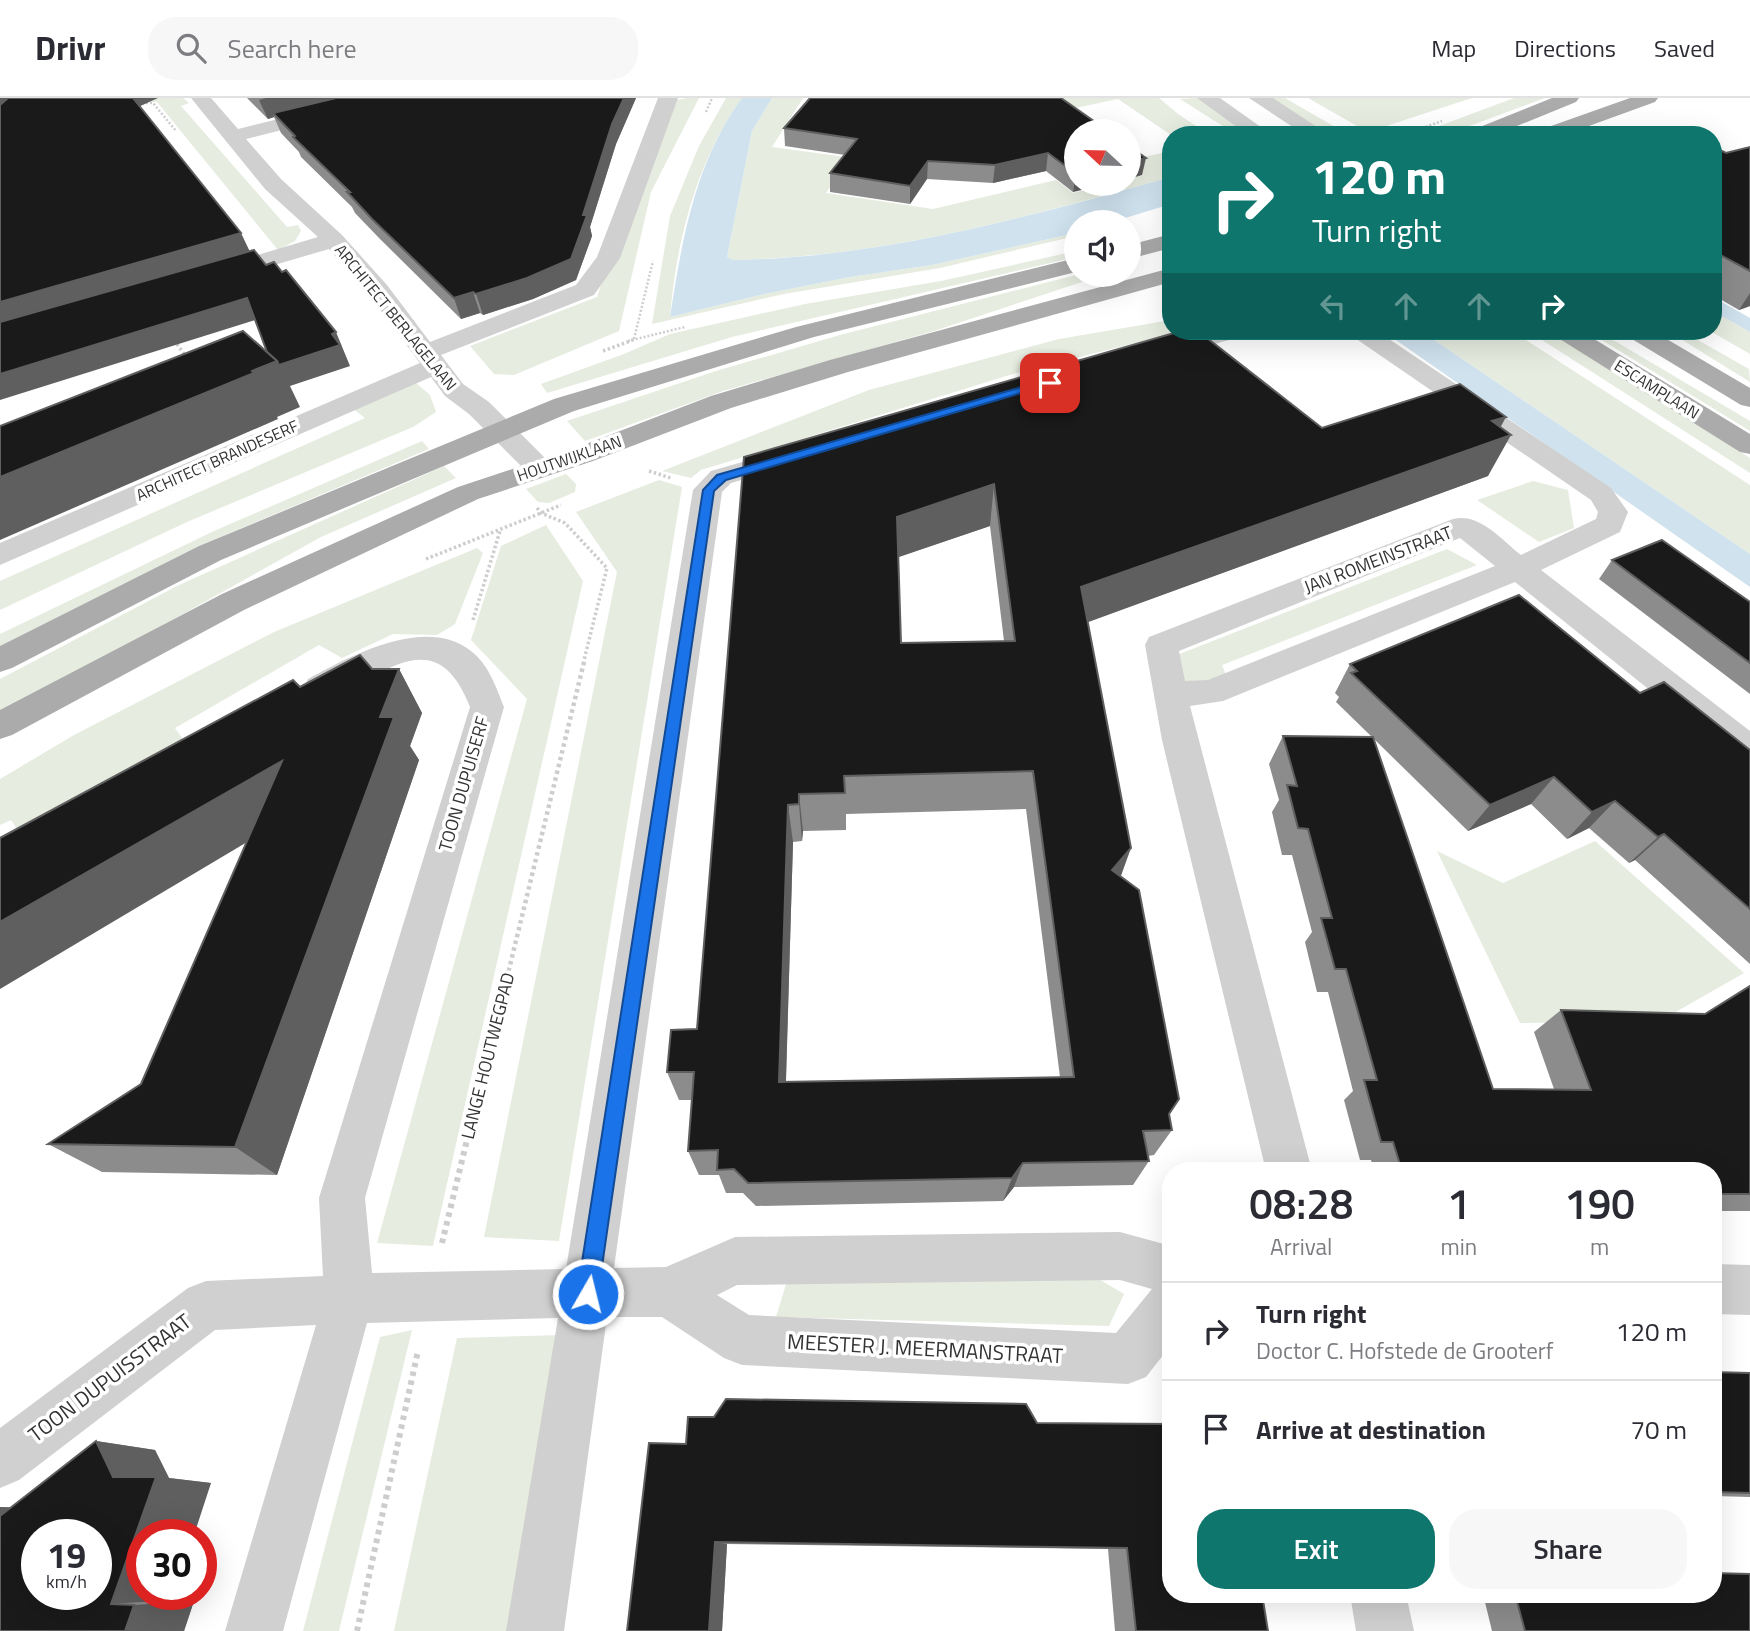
<!DOCTYPE html>
<html lang="en">
<head>
<meta charset="utf-8">
<style>
	:root { --surface:#fff; --page:#f7f7f7; --text:#2b2b33; --muted:#7c7c81; --line:#e1e1e2; --accent:#0f766e }
	body { margin:0; font-family:"Titillium Web",sans-serif; background:var(--page); color:var(--text); height:100vh; display:flex; flex-direction:column; font-size:26px; white-space:nowrap }
	* { box-sizing:border-box; margin:0 }
	p { font-size:23px; color:var(--muted) }
	.icon { flex:none; width:38px; height:38px; fill:none; stroke:currentColor; stroke-width:2; stroke-linecap:round; stroke-linejoin:round }
	.map { position:relative; flex:1; overflow:hidden }
	.details { position:absolute; left:1162px; top:1064px; width:560px; height:441px; display:flex; flex-direction:column; background:var(--surface); border-radius:28px; box-shadow:0 7px 28px #0002 }
	.details>* { flex:none }
	.top-card { position:absolute; left:1162px; top:28px; width:560px; height:214px; border-radius:28px; box-shadow:0 7px 28px #0002; background:#0f766e; color:#fff; overflow:hidden }
	.needle { width:46px; rotate:292deg }
	.buttons { position:absolute; left:1064px; top:21px; display:grid; gap:14px }
	.buttons a { display:grid; place-items:center; width:77px; height:77px; border-radius:50%; background:var(--surface); box-shadow:0 7px 28px #0002; font-size:35px }
	.speed { position:absolute; left:21px; top:1421px; display:flex; gap:14px; font-size:35px; font-weight:700; text-align:center }
	.speed>* { display:grid; place-content:center; width:91px; height:91px; border-radius:50%; background:var(--surface); box-shadow:0 7px 28px #0002; line-height:1 }
	.speed small { font-size:18px; font-weight:400 }
	.speed .limit { border:10px solid #d22; background:#fff; color:#111 }
	.pin { position:absolute; display:grid; place-items:center; width:60px; height:60px; color:#fff; margin:-30px; border-radius:14px; box-shadow:0 4px 10px #0006 }
	.me { position:absolute; width:77px; margin:-38px; rotate:8deg; stroke-linejoin:round; filter:drop-shadow(0 0 5px #0008) }
	.turn { display:flex; align-items:center; gap:24px; height:147px; padding:0 35px; font-size:32px }
	.turn .icon { width:91px; height:91px; stroke-width:2.5 }
	.turn b { display:block; font-size:49px; line-height:60px }
	.lanes { display:flex; align-items:center; height:66px; padding:0 35px; background:#0003; justify-content:center; gap:35px; direction:ltr }
	.lanes .off { opacity:.35 }
	.eta { display:flex; justify-content:space-evenly; align-items:center; height:119px; text-align:center }
	.eta b { font-size:42px; font-weight:600; line-height:49px }
	.button { display:flex; gap:14px; margin-top:auto; padding:14px 35px }
	.button a { flex:1; height:80px; border-radius:28px; background:var(--accent); color:#fff; font-size:28px; font-weight:600; line-height:80px; text-align:center }
	.button a+a { background:var(--page); color:var(--text) }
	ul { padding:0; list-style:none }
	li { display:flex; align-items:center; gap:21px; height:98px; padding:0 35px; border-top:2px solid var(--line) }
	li div { flex:1 }
	li b { display:block; font-size:26px }
	li em { font-style:normal }
	header { display:flex; align-items:center; gap:42px; box-sizing:border-box; height:98px; padding:0 35px; background:var(--surface); border-bottom:2px solid var(--line) }
	header strong { font-size:33px }
	nav { display:flex; gap:38px; margin-inline-start:auto; font-size:24px }
	.search { width:490px; height:63px; background:var(--page); display:flex; align-items:center; gap:18px; box-sizing:border-box; padding:0 24px; border-radius:28px; color:var(--muted); font-size:26px }
	.map>svg:first-child { display:block }
</style>
</head>
<body>
<header>
<strong>Drivr</strong>
<div class="search"><svg class="icon" aria-label="search" viewBox="0 0 24 24"><circle cx="10" cy="10" r="6"/><path d="M15 15l6 6"/></svg>Search here</div>
<nav><a>Map</a><a>Directions</a><a>Saved</a></nav>
</header>
<div class="map">
<svg width="1750" height="1533" viewBox="0 0 1750 1533">
	<rect width="100%" height="100%" fill="#fff"/>
	<g fill="#e6ecdf">
		<polygon points="42,0 183,0 189,5 181,8 287,129 298,127 301,133 295,143 278,152 157,4 45,3"/>
		<polygon points="687,0 699,0 651,94 619,233 514,277 494,276 470,248 597,199 658,5"/>
		<path d="M726 0H742C697 62 676 144 670 219L760 197 850 179 932 167 1076 135V138L940 170 784 196 652 226 670 118 699 48Z"/>
		<path d="M772 0H803L772 49 846 59 849 62 826 95 933 111 1056 82 1073 95 1111 86H1129V81L1143 77 1129 67V62L1171 53V79C1028 119 883 159 733 162L727 159 752 33Z"/>
		<polygon points="1025,0 1159,0 1178,16 1210,37 1171,37 1118,1 1061,13"/>
		<polygon points="1197,0 1252,37 1237,37 1180,1"/>
		<polygon points="1263,0 1285,0 1344,34 1325,37"/>
		<polygon points="1308,0 1472,0 1371,33 1357,28"/>
		<polygon points="1514,0 1545,0 1445,37 1415,37"/>
		<polygon points="1076,153 1076,159 732,239 547,295 541,286 624,256 670,236 805,206 941,183"/>
		<polygon points="1076,177 1103,177 934,233 723,293 585,343 567,323 716,273 840,237"/>
		<polygon points="1713,213 1750,234 1750,256 1710,233 1713,233"/>
		<polygon points="1171,222 1171,233 1183,233 1020,274 701,372 691,380 662,373 869,292 1059,241"/>
		<polygon points="1421,233 1512,233 1750,387 1750,456"/>
		<polygon points="1528,233 1549,233 1750,360 1750,375"/>
		<polygon points="1587,233 1598,233 1750,323 1750,333"/>
		<polygon points="1668,233 1682,233 1749,271 1750,284"/>
		<polygon points="416,285 430,297 436,314 413,329 187,424 0,512 0,483 365,320 352,310"/>
		<polygon points="422,343 429,351 199,448 0,548 0,536 214,433"/>
		<polygon points="444,368 456,380 321,439 147,536 0,613 0,581 179,487"/>
		<polygon points="566,376 576,386 575,394 549,405 538,404 526,391"/>
		<polygon points="659,382 682,389 559,1143 484,1139 617,474 576,414"/>
		<polygon points="1533,383 1568,392 1574,430 1539,444 1477,402"/>
		<polygon points="546,427 583,483 433,1148 377,1145 527,601 471,542 501,448"/>
		<polygon points="477,450 483,455 455,526 437,537 393,536 342,560 319,547 175,630 190,651 26,745 11,722 0,727 0,681 74,637 274,534"/>
		<polygon points="1447,451 1477,467 1222,567 1226,577 1180,593 1177,557"/>
		<polygon points="1595,743 1744,875 1660,923 1520,925 1437,753 1503,785"/>
		<polygon points="1092,1177 1124,1196 1109,1228 776,1219 787,1183"/>
		<polygon points="412,1232 339,1533 303,1533 380,1239"/>
		<polygon points="564,1237 510,1533 394,1533 457,1240"/>
	</g>
	<g fill="#cfe2ee">
		<path d="M742 0H772L752 33 727 159 733 162C882 160 1028 119 1171 79V106L1112 124H1076V135L932 167 850 179 760 197 670 219C682 142 695 64 742 0Z"/>
		<polygon points="1713,199 1750,220 1750,234 1713,213"/>
		<polygon points="1383,233 1421,233 1750,456 1750,489"/>
	</g>
	<g fill="none" stroke-linecap="round" stroke-linejoin="round">
		<g stroke="#cdcdcd" stroke-width="2.5" stroke-dasharray="2 2" stroke-linecap="butt">
			<polyline points="142,5 153,5 176,33"/>
			<polyline points="706,14 712,0"/>
			<polyline points="1356,36 1372,37"/>
			<polyline points="1403,37 1442,23"/>
			<polyline points="634,241 653,163"/>
			<polyline points="628,243 685,229"/>
		</g>
		<g stroke="#cdcdcd" stroke-width="3.5" stroke-dasharray="2.5 2.5" stroke-linecap="butt">
			<polyline points="174,242 187,260"/>
			<polyline points="603,253 633,242"/>
			<polyline points="649,373 671,380"/>
			<polyline points="537,410 541,415 565,425 607,470 584,562"/>
			<polyline points="426,461 561,407"/>
			<polyline points="473,522 500,433"/>
		</g>
		<polyline stroke="#cdcdcd" stroke-width="4.5" stroke-dasharray="3.5 3.5" stroke-linecap="butt" points="482,982 585,560"/>
		<g stroke="#cdcdcd" stroke-width="6" stroke-dasharray="4.5 4.5" stroke-linecap="butt">
			<polyline points="442,1145 482,980"/>
			<polyline points="357,1533 418,1253"/>
		</g>
		<g fill="#d0d0d0" fill-rule="evenodd">
			<polygon points="191,0 211,0 238,31 364,0 397,0 394,4 246,41 281,81 342,137 387,187 430,244 576,187 597,159 658,0 678,0 620,160 594,197 441,257 463,286 489,304 550,365 554,371 550,377 540,380 530,377 469,316 445,298 431,279 0,467 0,445 420,265 369,197 329,151 223,182 207,182 203,177 207,172 318,139 265,91"/>
			<polygon points="1197,0 1220,0 1272,37 1248,37"/>
			<polygon points="1249,0 1273,0 1329,37 1305,37"/>
			<polygon points="1207,233 1247,233 1243,238 1158,262 1149,259 1145,254 1149,249"/>
			<path d="M1349 233H1377L1611 390 1628 414 1620 434 1541 472 1750 633V666L1737 662 1515 484 1223 603 1190 608 1312 1073H1266L1162 642 1145 547 1149 539 1453 421C1479 414 1502 442 1521 457L1596 421 1598 414 1591 402 1352 238ZM1460 440 1495 468 1208 582 1185 583 1179 553Z"/>
			<path d="M794 349 804 352 808 358 804 364 731 385 722 394 614 1170 666 1169 735 1139 1120 1134 1171 1148V1247L1146 1279 1128 1286 742 1267 724 1260 662 1219H607L564 1533H506L558 1220 367 1225 283 1533H225L316 1227 215 1232 19 1382 0 1390V1330L188 1190 206 1183 323 1178 319 1100 470 609C434 517 379 585 320 602L308 599 303 590 308 581C350 558 426 517 471 553 489 567 496 589 504 609L365 1100 372 1175 566 1171 693 392 711 373ZM1120 1182 1152 1191 1116 1235 749 1217 717 1197 737 1187Z"/>
			<polygon points="1713,1166 1750,1167 1750,1217 1713,1216"/>
			<polygon points="1350,1496 1406,1496 1414,1533 1356,1533"/>
		</g>
		<g fill="#ababab" fill-rule="evenodd">
			<polygon points="1552,0 1579,0 1576,4 1495,37 1467,37 1470,33"/>
			<polygon points="1630,0 1658,0 1655,4 1564,37 1534,37 1537,33"/>
			<polygon points="1171,136 1171,150 1129,161 1129,147"/>
			<polygon points="1076,160 1076,174 814,239 574,313 221,462 12,570 0,574 0,548 199,448 554,301 796,229"/>
			<polygon points="1171,170 1171,184 848,274 731,310 593,363 478,401 244,512 12,637 0,641 0,612 222,496 458,389 573,351 711,298 830,262"/>
			<polygon points="1551,233 1581,233 1750,336 1750,356 1740,354 1555,238"/>
			<polygon points="1623,233 1653,233 1750,290 1750,309 1741,307 1627,238"/>
		</g>
	</g>
	<g fill="#8c8c8c" fill-rule="evenodd">
		<polygon points="247,0 636,0 616,46 590,129 592,138 576,182 533,201 483,217 480,215 461,221 380,141 355,115 352,109 301,59 299,54 281,35 274,19 268,21"/>
		<polygon points="784,30 1108,33 1076,86 1073,94 1046,73 993,85 927,81 910,106 830,94 830,75 845,57 785,48"/>
		<polygon points="1750,49 1750,208 1739,212 1713,197 1713,51 1726,55"/>
		<path d="M1500 329 1488 378 1087 524 1121 779 1179 1001 1169 1017 1172 1032 1154 1057 1148 1058 1149 1063 1133 1087 1014 1089 1003 1103 756 1108 743 1095H726L719 1077H699L688 1053 692 1002H679L667 974 697 931 744 359 1322 330ZM990 428 1004 543 901 545 898 459ZM1026 711 1060 979 786 984 793 744 802 743 803 733 846 732V716Z"/>
		<polygon points="1612,462 1750,504 1750,596 1599,481"/>
		<polygon points="1350,566 1640,595 1750,652 1750,866 1635,762 1629,765 1589,730 1567,741 1531,706 1468,733 1374,641 1493,991 1554,991 1534,934 1561,912 1705,916 1750,888 1750,1113 1713,1113 1713,1073 1374,1073 1371,1062 1360,1062 1344,1002 1353,993 1328,894 1317,894 1305,844 1312,834 1292,757 1282,757 1272,714 1279,702 1269,666 1283,638 1372,639 1336,604 1339,599 1335,595"/>
		<polygon points="372,571 399,571 422,615 410,648 419,662 277,1077 102,1074 48,1046 141,986 246,745 300,589"/>
		<polygon points="1713,1274 1750,1275 1750,1399 1713,1398"/>
		<polygon points="1037,1325 1268,1533 1115,1533 1108,1451 727,1446 722,1533 686,1346"/>
		<polygon points="96,1343 155,1352 169,1380 211,1385 142,1496 175,1496 173,1502 194,1503 184,1533 0,1533 0,1409 11,1409"/>
		<polygon points="1483,1496 1713,1496 1750,1533 1492,1533"/>
	</g>
	<g fill="#5f5f5f">
		<polygon points="0,0 13,0 0,11"/>
		<polygon points="131,0 158,0 136,10"/>
		<polygon points="266,0 353,0 273,15 274,19 268,21 259,2"/>
		<polygon points="624,0 636,0 616,46 590,129 592,138 576,182 533,201 483,217 476,196 583,117 612,26"/>
		<polygon points="1048,55 1046,73 993,85 995,67"/>
		<polygon points="1146,60 1142,77 1129,81 1129,64"/>
		<polygon points="928,63 927,81 910,106 910,88"/>
		<polygon points="1076,76 1076,86 1108,86 1073,94"/>
		<polygon points="241,135 251,156 0,229 0,204"/>
		<polygon points="473,194 480,215 461,221 454,200"/>
		<polygon points="1750,195 1750,208 1739,212"/>
		<polygon points="247,200 258,221 0,302 0,276"/>
		<polygon points="336,234 350,268 290,288 300,309 277,319 278,321 0,442 0,379 252,273"/>
		<polygon points="1506,319 1493,343 1511,337 1488,378 1072,530 1081,489 1492,323"/>
		<polygon points="994,386 990,428 896,460 897,419"/>
		<polygon points="399,571 422,615 410,648 419,662 277,1077 235,1049 380,619"/>
		<polygon points="282,663 313,705 0,891 0,824"/>
		<polygon points="1554,679 1531,706 1468,733 1490,707"/>
		<polygon points="799,696 803,733 802,743 799,706"/>
		<polygon points="1615,703 1589,730 1567,741 1592,714"/>
		<polygon points="788,707 793,744 785,1012 779,984"/>
		<polygon points="1664,736 1635,762 1629,765 1658,739"/>
		<polygon points="1131,750 1118,786 1112,772"/>
		<polygon points="1023,1065 1014,1089 1003,1103 1012,1080"/>
		<polygon points="96,1343 155,1352 169,1380 211,1385 194,1437 142,1437 142,1496 175,1496 173,1502 111,1506 113,1379"/>
		<polygon points="0,1409 52,1412 0,1427"/>
		<polygon points="715,1444 727,1446 722,1533 709,1533"/>
		<polygon points="194,1503 184,1533 125,1533 134,1507"/>
	</g>
	<g fill="#1a1a1a" stroke="#5f5f5f" stroke-width="2" fill-rule="evenodd">
		<polygon points="8,0 133,0 241,135 0,204 0,7"/>
		<polygon points="336,0 624,0 612,26 583,117 587,117 571,161 527,180 476,196 473,194 454,200 372,121 347,94 350,94 293,39 295,38 273,15"/>
		<polygon points="810,0 1061,0 1108,33 1076,33 1076,76 1048,55 995,67 928,63 910,88 830,75 857,41 784,30"/>
		<polygon points="1129,48 1146,60 1129,64"/>
		<polygon points="1750,49 1750,173 1713,153 1713,51 1716,50 1726,55"/>
		<polygon points="254,152 266,167 274,164 282,174 286,172 336,234 332,236 340,247 279,267 277,263 267,254 247,200 0,276 0,224"/>
		<polygon points="243,233 277,263 252,273 254,275 0,379 0,328"/>
		<path d="M1181 233H1198L1322 330 1460 286 1506 319 1492 323 1511 337 1081 489 1131 750 1112 772 1139 792 1179 1001 1169 1016 1172 1032 1143 1033 1149 1063 1023 1065 1012 1080 748 1085 734 1071 717 1072 718 1052 688 1053 694 974H667L671 932 697 931 744 359ZM994 386 1015 543 901 545 897 419ZM1033 673 1074 979 779 984 788 707 799 706V696L845 695 844 678Z"/>
		<polygon points="1662,442 1750,504 1750,565 1612,462"/>
		<polygon points="1519,497 1640,595 1664,584 1750,652 1750,811 1664,736 1658,739 1615,703 1592,714 1554,679 1490,707 1351,575 1357,573 1350,566"/>
		<polygon points="360,557 372,571 399,571 380,619 394,619 235,1049 48,1046 141,986 282,663 0,824 0,740 293,582 300,589"/>
		<polygon points="1283,638 1373,639 1493,991 1591,992 1561,912 1705,916 1750,888 1750,1096 1713,1096 1713,1073 1402,1073 1393,1044 1381,1044 1364,982 1377,982 1346,871 1335,871 1321,820 1332,820 1308,731 1298,730 1287,687 1297,688"/>
		<polygon points="1713,1274 1750,1275 1750,1395 1713,1394"/>
		<polygon points="726,1301 1026,1306 1037,1325 1171,1326 1171,1496 1262,1496 1268,1533 1136,1533 1127,1450 715,1444 709,1533 627,1533 649,1345 686,1346 688,1319 714,1319"/>
		<path d="M96 1343 113 1379H156L111 1506 134 1507 125 1533H0V1418ZM37 1437H96V1496H37Z"/>
		<polygon points="1713,1475 1750,1476 1750,1533 1525,1533 1515,1496 1713,1496"/>
	</g>
	<polygon fill="#1a73e8" stroke="#114b97" stroke-width="2" points="1046,282 1055,285 726,382 714,393 598,1196 595,1203 588,1206 580,1203 577,1196 703,392 717,377"/>
	<g text-anchor="middle" stroke-width="7" stroke-linejoin="round" paint-order="stroke">
		<g font-size="16" fill="#333" stroke="#fff">
			<text transform="translate(396 219) rotate(51)" y="6">ARCHITECT BERLAGELAAN</text>
			<text transform="translate(1657 291) rotate(32)" y="6">ESCAMPLAAN</text>
			<text transform="translate(569 360) rotate(-19)" y="6">HOUTWIJKLAAN</text>
			<text transform="translate(217 362) rotate(-24)" y="6">ARCHITECT BRANDESERF</text>
		</g>
		<g font-size="18" fill="#333" stroke="#fff">
			<text transform="translate(1378 462) rotate(-21)" y="6">JAN ROMEINSTRAAT</text>
			<text transform="translate(464 686) rotate(-74)" y="6">TOON DUPUISERF</text>
			<text transform="translate(488 958) rotate(-76)" y="6">LANGE HOUTWEGPAD</text>
		</g>
		<g font-size="21" fill="#333" stroke="#fff">
			<text transform="translate(925 1251) rotate(3)" y="7">MEESTER J. MEERMANSTRAAT</text>
			<text transform="translate(110 1280) rotate(-37)" y="7">TOON DUPUISSTRAAT</text>
		</g>
	</g>
</svg>
<div class="buttons">
<a><svg class="needle" viewBox="-14 -14 28 28"><path d="M0-13l5 13h-10z" fill="#e53935"/><path d="M0 13l5-13h-10z" fill="#7c7c81"/></svg></a>
<a><svg class="icon" aria-label="sound" viewBox="0 0 24 24"><path d="M4 9h4l5-4v14l-5-4H4zM17 9q2 3 0 6"/></svg></a>
</div>
<div class="speed"><div>19<small>km/h</small></div><div class="limit">30</div></div>
<div class="pin" style="left:1050px;top:285px;background:#d93025"><svg class="icon" aria-label="arrive" viewBox="0 0 24 24"><path d="M6 21V4h12l-3 4 3 4H6"/></svg></div>
<svg class="me" style="left:588px;top:1196px" viewBox="-20 -20 40 40"><circle r="17" fill="#1a73e8" stroke="#fff" stroke-width="3"/><path d="M0-11L8 9 0 5-8 9z" fill="#fff"/></svg>
<div class="top-card">
<div class="turn"><svg class="icon" aria-label="right" viewBox="0 0 24 24"><path d="M7 20v-9h11M14 6l5 5-5 5"/></svg><div><b>120 m</b>Turn right</div></div>
<div class="lanes"><svg class="icon off" aria-label="left" viewBox="0 0 24 24"><path d="M17 20v-9H6M10 6l-5 5 5 5"/></svg><svg class="icon off" aria-label="ahead" viewBox="0 0 24 24"><path d="M12 20V5M6 11l6-6 6 6"/></svg><svg class="icon off" aria-label="ahead" viewBox="0 0 24 24"><path d="M12 20V5M6 11l6-6 6 6"/></svg><svg class="icon" aria-label="right" viewBox="0 0 24 24"><path d="M7 20v-9h11M14 6l5 5-5 5"/></svg></div>
</div>
<section class="details">
<div class="eta">
<div><b>08:28</b><p>Arrival</p></div>
<div><b>1</b><p>min</p></div>
<div><b>190</b><p>m</p></div>
</div>
<ul>
<li><svg class="icon" aria-label="right" viewBox="0 0 24 24"><path d="M7 20v-9h11M14 6l5 5-5 5"/></svg><div><b>Turn right</b><p>Doctor C. Hofstede de Grooterf</p></div><em>120 m</em></li>
<li><svg class="icon" aria-label="arrive" viewBox="0 0 24 24"><path d="M6 21V4h12l-3 4 3 4H6"/></svg><div><b>Arrive at destination</b></div><em>70 m</em></li>
</ul>
<div class="button"><a>Exit</a><a>Share</a></div>
</section>
</div>
</body>
</html>
